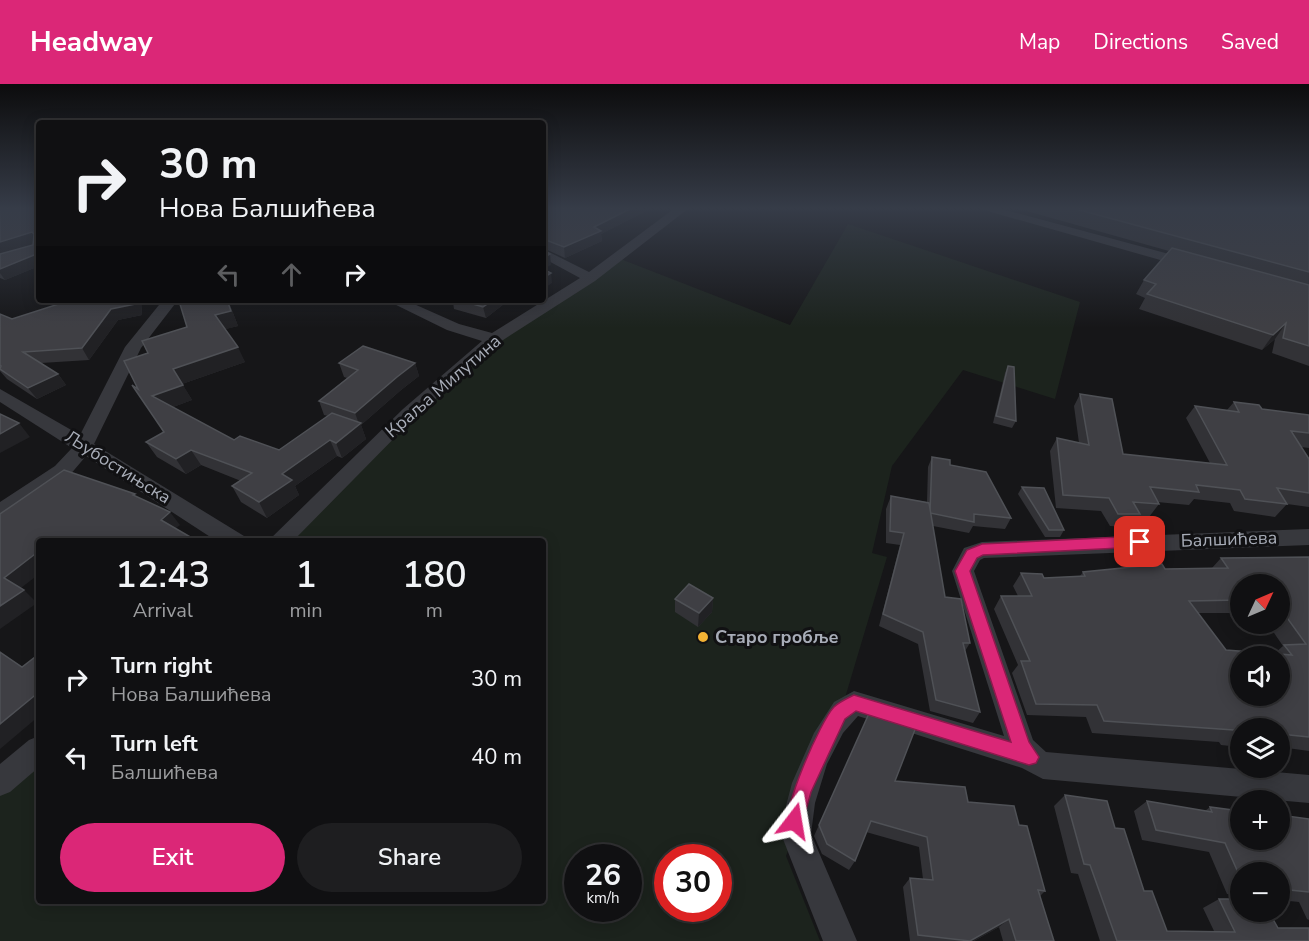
<!DOCTYPE html>
<html lang="en">
<head>
<meta charset="utf-8">
<style>
	:root { --surface:#101012; --page:#1e1e20; --text:#f1f3f6; --muted:#9c9d9f; --line:#303032; --accent:#db2777 }
	body { margin:0; font-family:"Nunito Sans",sans-serif; background:var(--page); color:var(--text); height:100vh; display:flex; flex-direction:column; font-size:22px; white-space:nowrap }
	* { box-sizing:border-box; margin:0 }
	p { font-size:20px; color:var(--muted) }
	.icon { flex:none; width:33px; height:33px; fill:none; stroke:currentColor; stroke-width:2; stroke-linecap:round; stroke-linejoin:round }
	.map { position:relative; flex:1; overflow:hidden }
	.drawer { position:absolute; left:36px; top:454px; width:510px; height:366px; display:flex; flex-direction:column; background:var(--surface); border-radius:6px; box-shadow:0 3px 15px #0003,0 0 0 2px var(--line) }
	.drawer>* { flex:none }
	.guide { position:absolute; left:36px; top:36px; width:510px; height:183px; border-radius:6px; box-shadow:0 3px 15px #0003,0 0 0 2px var(--line); background:#101012; color:var(--text); overflow:hidden }
	.needle { width:39px; rotate:46deg }
	.tools { position:absolute; left:1230px; top:490px; display:grid; gap:12px }
	.tools a { display:grid; place-items:center; width:60px; height:60px; border-radius:50%; background:var(--surface); box-shadow:0 3px 15px #0003,0 0 0 2px var(--line); font-size:30px }
	.speed { position:absolute; left:564px; top:760px; display:flex; gap:12px; font-size:30px; font-weight:700; text-align:center }
	.speed>* { display:grid; place-content:center; width:78px; height:78px; border-radius:50%; background:var(--surface); box-shadow:0 3px 15px #0003,0 0 0 2px var(--line); line-height:1 }
	.speed small { font-size:15px; font-weight:400 }
	.speed .limit { border:9px solid #d22; background:#fff; color:#111 }
	.pin { position:absolute; display:grid; place-items:center; width:51px; height:51px; color:#fff; margin:-26px; border-radius:12px; box-shadow:0 3px 9px #0006 }
	.me { position:absolute; width:66px; margin:-33px; rotate:14deg; stroke-linejoin:round; filter:drop-shadow(0 0 4px #0008) }
	.turn { display:flex; align-items:center; gap:21px; height:126px; padding:0 24px; font-size:27px }
	.turn .icon { width:78px; height:78px; stroke-width:2.5 }
	.turn b { display:block; font-size:42px; line-height:51px }
	.lanes { display:flex; align-items:center; height:57px; padding:0 24px; background:#0003; justify-content:center; gap:30px; direction:ltr }
	.lanes .off { opacity:.35 }
	.eta { display:flex; justify-content:space-evenly; align-items:center; height:102px; text-align:center }
	.eta b { font-size:36px; font-weight:600; line-height:42px }
	.primary-button { display:flex; gap:12px; margin-top:auto; padding:12px 24px }
	.primary-button a { flex:1; height:69px; border-radius:36px; background:var(--accent); color:#fff; font-size:24px; font-weight:600; line-height:69px; text-align:center }
	.primary-button a+a { background:var(--page); color:var(--text) }
	ul { padding:0; list-style:none }
	li { display:flex; align-items:center; gap:18px; height:78px; padding:0 24px }
	li div { flex:1 }
	li b { display:block; font-size:22px }
	li em { font-style:normal }
	header { display:flex; align-items:center; gap:36px; box-sizing:border-box; height:84px; padding:0 30px; background:var(--accent); color:#fff }
	header strong { font-size:28px }
	nav { display:flex; gap:33px; margin-inline-start:auto; font-size:21px }
	.map>svg:first-child { display:block }
</style>
</head>
<body>
<header>
<strong>Headway</strong>
<nav><a>Map</a><a>Directions</a><a>Saved</a></nav>
</header>
<div class="map">
<svg width="1309" height="857" viewBox="0 0 1309 857">
	<rect width="100%" height="100%" fill="#161618"/>
	<path fill="#1c231d" fill-rule="evenodd" d="M848 140 1080 218 1055 315 963 286 892 382 872 469 887 473 839 634 786 772 820 857H0V698L39 665V818H543V458L278 457 494 255 618 174 790 241ZM578 774H628V825H578ZM668 774H718V825H668Z"/>
	<g fill="none" stroke-linecap="round" stroke-linejoin="round">
		<g fill="#37383d" fill-rule="evenodd">
			<polygon points="675,124 689,124 595,197 500,258 415,333 292,458 267,458 403,325 482,257 447,246 386,216 405,216 459,240 492,249 580,194 543,174 543,165 589,188"/>
			<polygon points="977,124 998,124 1195,177 1197,180 1195,183 1185,183"/>
			<polygon points="163,216 178,216 141,264 94,360 244,452 247,458 218,458 86,372 69,392 7,433 0,436 0,418 55,382 72,364 0,318 0,305 80,351 125,263"/>
			<polygon points="1309,445 1309,461 984,474 980,476 974,487 1033,656 1046,668 1309,691 1309,719 1043,695 1022,684 858,632 843,649 827,680 815,719 811,750 857,857 823,857 781,750 782,737 792,699 814,649 834,618 854,607 1004,652 952,487 964,464 982,458"/>
			<polygon points="39,652 39,683 10,708 0,712 0,680 29,656"/>
		</g>
	</g>
	<g fill="#323236" fill-rule="evenodd">
		<polygon points="0,124 39,124 39,182 5,196 0,194"/>
		<polygon points="543,124 648,126 601,150 602,157 565,174 543,164"/>
		<polygon points="1016,124 1309,124 1309,282 1272,269 1275,255 1262,266 1139,225 1145,214 1136,210 1144,196 1169,167"/>
		<polygon points="71,216 141,216 142,231 118,236 89,276 41,279 58,290 66,301 37,315 7,295 0,287 0,230 12,235"/>
		<polygon points="180,216 228,216 238,242 225,245 245,278 182,300 192,316 173,323 234,356 279,366 328,332 324,331 319,317 347,294 344,293 339,279 415,279 419,292 401,306 361,341 366,355 342,374 337,372 295,402 299,411 267,434 241,418 232,402 241,397 201,381 186,390 157,373 146,358 163,348 138,305 148,269 187,243"/>
		<polygon points="448,216 526,216 521,219 509,216 486,234 454,225 453,218"/>
		<polygon points="1008,282 1016,337 1012,344 993,339 1005,289"/>
		<polygon points="1080,310 1123,370 1210,379 1186,334 1195,322 1227,326 1234,318 1262,325 1309,331 1309,364 1301,363 1309,375 1309,423 1287,420 1275,433 1234,427 1230,419 1194,415 1189,421 1157,418 1159,420 1149,433 1139,432 1131,443 1110,442 1101,427 1056,424 1050,367 1057,354 1079,359 1074,322"/>
		<polygon points="932,373 950,381 1011,434 1005,445 973,442 969,449 933,442 945,513 970,559 965,567 980,628 973,639 930,627 918,560 879,542 900,461 886,459 886,425 891,412 927,418 928,383"/>
		<polygon points="1022,403 1064,446 1060,453 1045,453 1018,410"/>
		<path d="M1309 473V667L1280 663V645H1240V663L1221 661 1219 658 1092 649 1086 633 1027 631 1012 589 1018 581 994 525 1001 512H1018L1013 502 1021 489 1044 494 1080 492 1083 488 1165 485 1212 484 1221 474ZM1240 501H1280V540H1268L1283 562 1274 570 1226 566 1198 529H1240Z"/>
		<polygon points="713,514 712,528 698,543 675,528 675,515"/>
		<polygon points="871,625 895,697 968,718 1019,741 1045,807 1040,812 1054,857 1003,857 999,843 974,857 910,857 903,803 910,794 923,795 919,763 866,748 855,777 849,786 822,770 814,752"/>
		<polygon points="1065,711 1115,744 1144,807 1167,847 1214,847 1203,824 1219,815 1278,844 1309,857 1100,857 1078,790 1071,789 1054,722"/>
		<polygon points="1147,717 1205,727 1210,723 1309,735 1309,836 1307,835 1299,818 1280,816 1280,789 1240,789 1240,811 1227,810 1209,768 1142,756 1134,727"/>
	</g>
	<g fill="#212124">
		<polygon points="632,124 648,124 648,126 601,150 602,157 565,174 564,163 594,143"/>
		<polygon points="32,148 38,159 0,171 0,158"/>
		<polygon points="550,170 551,181 543,185 543,174"/>
		<polygon points="34,171 39,179 39,182 5,196 0,189 0,185"/>
		<polygon points="551,189 552,199 543,205 543,194"/>
		<polygon points="135,216 141,216 142,231 118,236 89,276 82,264 111,225"/>
		<polygon points="227,216 228,216 238,242 223,246 215,231"/>
		<polygon points="493,216 509,216 486,234 483,223"/>
		<polygon points="1286,239 1275,255 1262,266 1273,251"/>
		<polygon points="238,263 245,278 182,300 173,285"/>
		<polygon points="415,279 419,292 401,306 361,341 366,355 342,374 336,359 359,340 355,329 397,293"/>
		<polygon points="58,290 66,301 37,315 28,304"/>
		<polygon points="183,301 192,316 162,327 152,312"/>
		<polygon points="19,339 30,353 0,369 0,350"/>
		<polygon points="330,356 337,372 295,402 299,411 267,434 259,418 282,390"/>
		<polygon points="191,366 201,381 186,390 176,375"/>
		<polygon points="170,428 180,441 170,449 161,436"/>
		<polygon points="39,467 39,490 17,507 4,494"/>
		<polygon points="24,506 37,519 0,545 0,522"/>
		<polygon points="713,514 712,528 698,543 699,529"/>
		<polygon points="39,608 39,632 0,665 0,640"/>
		<polygon points="1009,835 999,843 974,857 970,857"/>
	</g>
	<g fill="#3f3f44" stroke="#4f5156" stroke-width="1.5" fill-rule="evenodd">
		<polygon points="0,124 39,124 39,170 34,171 0,185 0,170 33,161 34,150 32,148 0,158"/>
		<polygon points="543,124 632,124 594,143 601,147 564,163 543,155"/>
		<polygon points="1072,124 1309,124 1309,188"/>
		<polygon points="1172,164 1309,201 1309,262 1283,254 1286,239 1273,251 1147,210 1156,200 1144,196"/>
		<polygon points="543,166 550,170 543,174"/>
		<polygon points="543,185 551,189 543,194"/>
		<polygon points="71,216 135,216 136,220 111,225 82,264 23,268 58,290 28,304 0,285 1,282 0,281 0,230 12,235"/>
		<polygon points="180,216 227,216 231,227 215,231 238,263 173,285 183,301 152,312 234,356 240,352 279,366 332,329 361,339 336,359 330,356 282,390 292,396 259,418 232,402 252,389 191,366 176,375 146,358 164,348 132,301 138,305 124,277 148,269 142,257 187,243 179,217"/>
		<polygon points="459,216 493,216 483,223"/>
		<polygon points="363,262 415,279 397,293 355,329 319,317 358,286 339,279"/>
		<polygon points="1008,282 1014,283 1016,337 996,332"/>
		<polygon points="1080,310 1112,315 1123,370 1227,381 1195,322 1239,328 1234,318 1259,321 1262,325 1309,331 1309,349 1291,347 1309,375 1309,409 1277,404 1287,420 1245,415 1240,406 1196,401 1199,408 1150,403 1159,420 1133,418 1140,430 1118,430 1109,414 1063,411 1057,354 1089,361"/>
		<polygon points="0,330 19,339 0,350"/>
		<polygon points="932,373 950,376 950,381 986,388 1011,434 974,430 974,438 930,429"/>
		<polygon points="64,386 135,410 133,411 170,428 161,436 199,458 39,458 39,467 4,494 24,506 0,522 0,430"/>
		<polygon points="1022,403 1044,404 1064,446 1049,446"/>
		<polygon points="891,412 929,419 945,513 961,515 970,559 963,559 980,628 936,616 923,548 883,530 904,449 890,447"/>
		<path d="M1309 473V653L1280 650V645H1240V650H1236L1234 646 1104 637 1097 621 1036 620 1021 577H1030L1001 512H1032L1021 489 1042 490 1044 494 1085 492 1083 488 1162 480 1165 485 1228 484 1221 474ZM1240 501H1280V524L1306 560 1284 561 1292 571 1226 566 1189 517 1240 516ZM1240 573H1280V612H1240Z"/>
		<polygon points="689,500 713,514 699,529 675,515"/>
		<polygon points="0,568 22,583 39,570 39,608 0,640"/>
		<polygon points="871,625 916,643 895,697 965,703 968,718 1014,722 1019,741 1027,742 1045,807 1038,806 1054,857 1016,857 1009,835 970,857 918,851 910,794 933,796 927,753 871,737 855,777 827,760 819,741"/>
		<polygon points="1065,711 1107,717 1115,744 1124,745 1144,807 1152,807 1167,847 1235,848 1219,815 1240,815 1240,828 1269,828 1278,844 1309,844 1309,857 1117,857 1090,781 1084,780"/>
		<polygon points="1147,717 1212,728 1210,723 1240,727 1240,756 1280,756 1280,731 1309,735 1309,808 1280,805 1280,789 1240,789 1240,793 1225,759 1156,746"/>
	</g>
	<linearGradient id="sky" x2="0" y2="1"><stop stop-color="#0c0c0d"/><stop offset="0.51" stop-color="#363c48"/><stop offset="1" stop-color="#363c48" stop-opacity="0"/></linearGradient>
	<rect width="1309" height="244" fill="url(#sky)"/>
	<path fill="#db2777" stroke="#8e194d" stroke-width="1.5" d="M1140 452 1147 458 1140 463 983 471 977 474 970 487 1029 658 1039 673 1036 679 1029 681 856 627 845 635 811 708 801 744 794 746 788 744C781 727 821 636 834 623 839 618 848 614 854 611L1011 658 955 487 967 466 982 460Z"/>
	<circle fill="#f2b134" stroke="#111113" stroke-width="2" cx="703" cy="553" r="6"/>
	<g text-anchor="middle" stroke-width="6" stroke-linejoin="round" paint-order="stroke">
		<g font-size="18" fill="#a8adb8" stroke="#111113">
			<text transform="translate(443 302) rotate(-41)" y="6">Краља Милутина</text>
			<text transform="translate(118 383) rotate(32)" y="6">Љубостињска</text>
			<text transform="translate(1229 455) rotate(-2)" y="6">Балшићева</text>
		</g>
		<g font-size="18" font-weight="bold" fill="#a8adb8" stroke="#111113" text-anchor="start">
			<text x="715" y="559">Старо гробље</text>
		</g>
	</g>
</svg>
<div class="tools">
<a><svg class="needle" viewBox="-14 -14 28 28"><path d="M0-13l5 13h-10z" fill="#e53935"/><path d="M0 13l5-13h-10z" fill="#9c9d9f"/></svg></a>
<a><svg class="icon" aria-label="sound" viewBox="0 0 24 24"><path d="M4 9h4l5-4v14l-5-4H4zM17 9q2 3 0 6"/></svg></a>
<a><svg class="icon" aria-label="layers" viewBox="0 0 24 24"><path d="M12 4l9 5-9 5-9-5zM3 14l9 5 9-5"/></svg></a>
<a>+</a>
<a>−</a>
</div>
<div class="speed"><div>26<small>km/h</small></div><div class="limit">30</div></div>
<div class="pin" style="left:1140px;top:458px;background:#d93025"><svg class="icon" aria-label="arrive" viewBox="0 0 24 24"><path d="M6 21V4h12l-3 4 3 4H6"/></svg></div>
<svg class="me" style="left:794px;top:737px" viewBox="-20 -20 40 40"><path d="M0-17L14 15 0 8-14 15z" fill="#db2777" stroke="#fff" stroke-width="4"/></svg>
<div class="guide">
<div class="turn"><svg class="icon" aria-label="right" viewBox="0 0 24 24"><path d="M7 20v-9h11M14 6l5 5-5 5"/></svg><div><b>30 m</b>Нова Балшићева</div></div>
<div class="lanes"><svg class="icon off" aria-label="left" viewBox="0 0 24 24"><path d="M17 20v-9H6M10 6l-5 5 5 5"/></svg><svg class="icon off" aria-label="ahead" viewBox="0 0 24 24"><path d="M12 20V5M6 11l6-6 6 6"/></svg><svg class="icon" aria-label="right" viewBox="0 0 24 24"><path d="M7 20v-9h11M14 6l5 5-5 5"/></svg></div>
</div>
<section class="drawer">
<div class="eta">
<div><b>12:43</b><p>Arrival</p></div>
<div><b>1</b><p>min</p></div>
<div><b>180</b><p>m</p></div>
</div>
<ul>
<li><svg class="icon" aria-label="right" viewBox="0 0 24 24"><path d="M7 20v-9h11M14 6l5 5-5 5"/></svg><div><b>Turn right</b><p>Нова Балшићева</p></div><em>30 m</em></li>
<li><svg class="icon" aria-label="left" viewBox="0 0 24 24"><path d="M17 20v-9H6M10 6l-5 5 5 5"/></svg><div><b>Turn left</b><p>Балшићева</p></div><em>40 m</em></li>
</ul>
<div class="primary-button"><a>Exit</a><a>Share</a></div>
</section>
</div>
</body>
</html>
